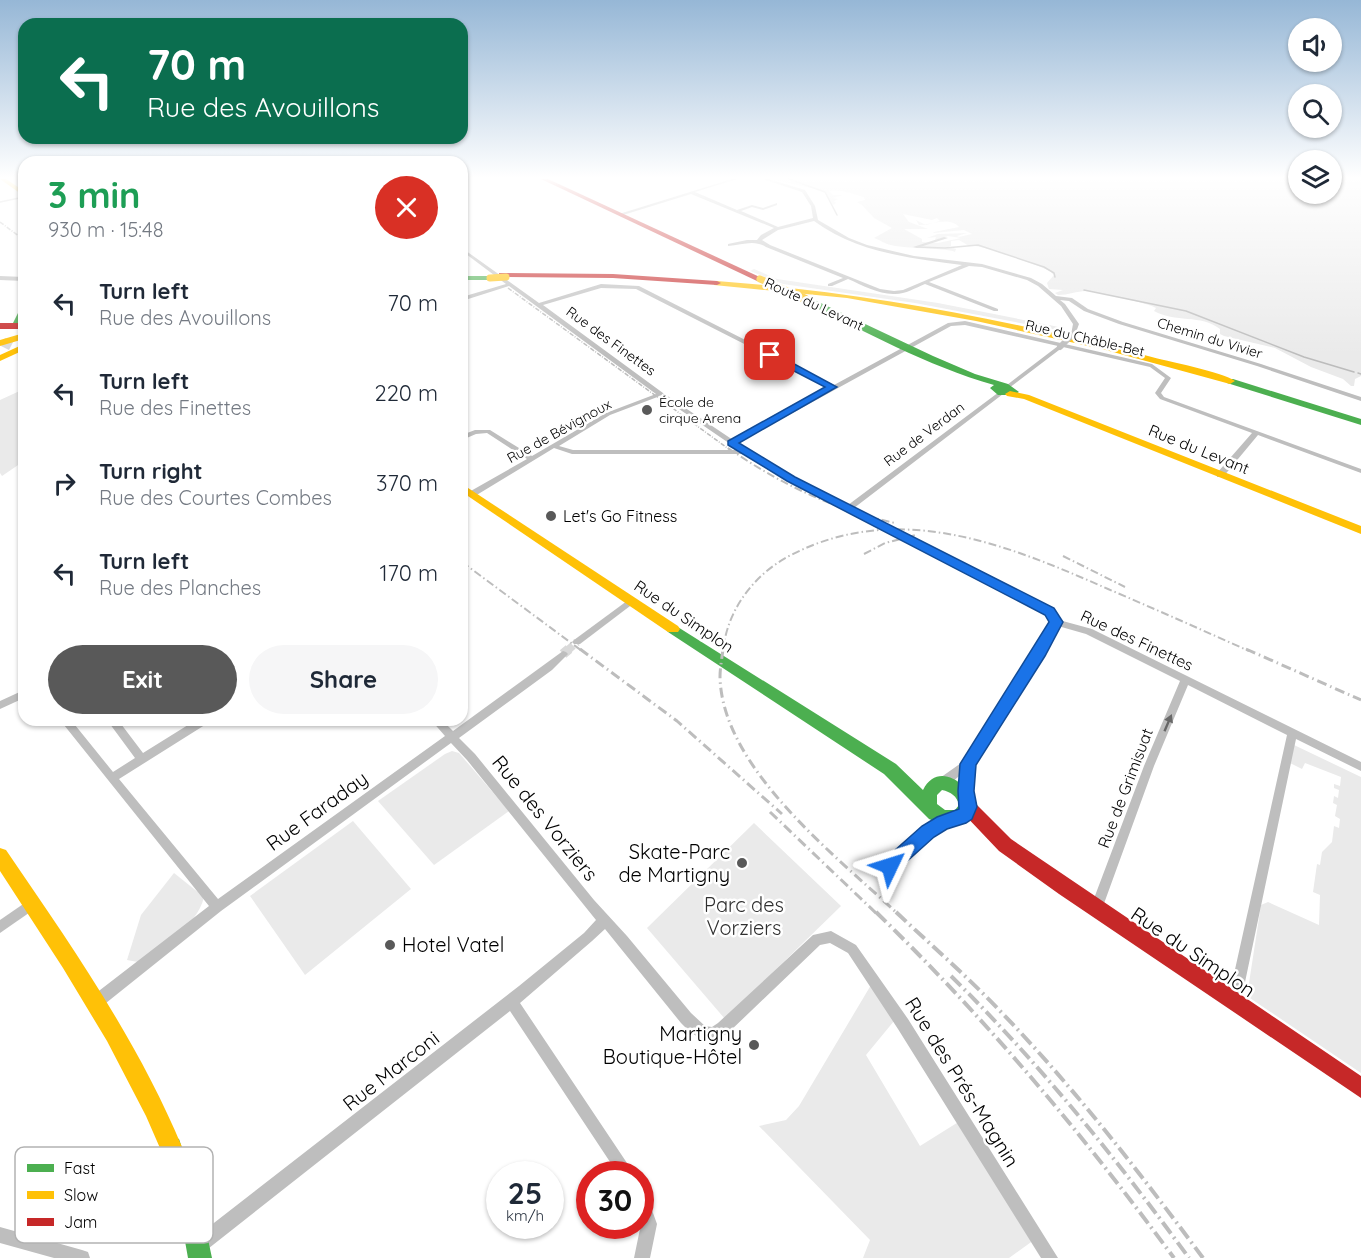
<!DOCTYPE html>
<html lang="en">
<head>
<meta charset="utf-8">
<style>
	:root { --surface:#fff; --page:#f6f6f7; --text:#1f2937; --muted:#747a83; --accent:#595959 }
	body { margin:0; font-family:Quicksand,sans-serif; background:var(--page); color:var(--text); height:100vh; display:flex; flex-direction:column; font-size:22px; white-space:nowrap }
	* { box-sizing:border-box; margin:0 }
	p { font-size:20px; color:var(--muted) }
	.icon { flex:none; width:33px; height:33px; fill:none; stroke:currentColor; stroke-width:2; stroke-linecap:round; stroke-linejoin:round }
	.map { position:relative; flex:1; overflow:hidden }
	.drawer { position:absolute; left:18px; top:156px; width:450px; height:570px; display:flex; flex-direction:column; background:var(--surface); border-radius:18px; box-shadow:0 2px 4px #0004 }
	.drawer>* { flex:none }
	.hud { position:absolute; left:18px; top:18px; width:450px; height:126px; border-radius:18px; box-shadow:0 2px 4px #0004; background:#0b6e4f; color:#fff; overflow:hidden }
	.tools { position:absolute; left:1288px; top:18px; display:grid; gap:12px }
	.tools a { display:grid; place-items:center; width:54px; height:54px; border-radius:50%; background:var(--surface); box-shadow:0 2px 4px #0004; font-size:30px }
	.speed { position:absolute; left:486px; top:1161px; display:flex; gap:12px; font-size:30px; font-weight:700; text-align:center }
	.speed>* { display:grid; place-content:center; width:78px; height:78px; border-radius:50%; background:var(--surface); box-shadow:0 2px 4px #0004; line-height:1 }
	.speed small { font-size:15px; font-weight:400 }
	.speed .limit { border:9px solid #d22; background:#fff; color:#111 }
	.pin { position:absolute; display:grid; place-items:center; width:51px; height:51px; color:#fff; margin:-26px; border-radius:12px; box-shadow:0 3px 9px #0006 }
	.me { position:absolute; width:66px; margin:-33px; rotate:49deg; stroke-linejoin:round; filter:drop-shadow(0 0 4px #0008) }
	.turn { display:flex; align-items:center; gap:21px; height:126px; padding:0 30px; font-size:27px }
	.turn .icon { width:78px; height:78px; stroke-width:2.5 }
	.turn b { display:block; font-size:42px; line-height:51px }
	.round { display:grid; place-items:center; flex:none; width:63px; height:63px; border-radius:32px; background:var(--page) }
	.overview { display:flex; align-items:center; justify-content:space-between; height:102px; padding:0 30px }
	h1 { font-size:36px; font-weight:700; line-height:45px; color:#1e9e55 }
	.primary-button { display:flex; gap:12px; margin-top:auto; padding:12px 30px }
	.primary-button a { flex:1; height:69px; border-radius:36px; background:var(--accent); color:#fff; font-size:24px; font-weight:700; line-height:69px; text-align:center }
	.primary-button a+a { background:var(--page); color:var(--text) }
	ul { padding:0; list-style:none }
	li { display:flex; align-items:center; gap:18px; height:90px; padding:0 30px }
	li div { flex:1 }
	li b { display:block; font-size:22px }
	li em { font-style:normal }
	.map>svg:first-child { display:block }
</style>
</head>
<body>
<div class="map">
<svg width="1361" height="1258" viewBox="0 0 1361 1258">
	<rect width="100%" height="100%" fill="#fff"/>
	<g fill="#eaeaea" fill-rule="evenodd">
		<path d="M779 179H1299V194H1332V179H1361V376L1355 379 1354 386H1351L1343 379 1311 367 1275 348 1224 336 1220 334V329C1201 314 1175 323 1154 311L1156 308C1152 304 1094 291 1086 291 1077 291 1068 295 1058 295L1055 293 1063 290 1049 289 1047 283 1054 275 1050 271C1037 265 979 243 969 246L959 240 951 241V246H948L956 249 955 252C950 248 905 249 891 245 885 244 880 240 874 238L892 228 874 218 862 205 857 202 865 200 864 197C853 194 841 189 829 191L833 195H843L833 198 838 199 834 201 836 203 833 205 824 191 776 180ZM903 214 932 220 937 218 940 221 926 225 916 220 919 225C932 225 949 216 959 227L934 232 933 233 964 230 972 234 959 237 957 236 967 233 938 234 927 238 936 237 935 240 948 236 961 238 938 243 922 242V239L904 229H928L909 222Z"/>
		<polygon points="754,269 777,279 938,303 1054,326 1062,328 1062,331 915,303 783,284 750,271"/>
		<polygon points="24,389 24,444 21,452 24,461 2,476 0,473 0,400"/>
		<polygon points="1294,745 1361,777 1361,1073 1247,996 1261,905 1268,902 1319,925 1320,895 1313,892 1317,864 1320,865 1322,852 1332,842 1334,826 1339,828 1340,819 1335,816 1337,805 1333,803 1334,796 1338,798 1339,790 1334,788 1334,784 1340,786 1341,777 1305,763 1302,769 1290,763"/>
		<polygon points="452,751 459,753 509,811 434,865 378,801 445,754"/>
		<polygon points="353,821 411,889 305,975 250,896"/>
		<polygon points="754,823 841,906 725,1019 647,928"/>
		<path d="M174 873 204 897C197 927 161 945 138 962L127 960 141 915Z"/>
		<polygon points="871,985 894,1021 866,1055 920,1146 960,1121 1034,1240 1009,1258 863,1258 870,1240 759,1126 786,1120 799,1106"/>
	</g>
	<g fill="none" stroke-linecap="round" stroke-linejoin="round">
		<g stroke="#bcbcbc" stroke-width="1.5">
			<polyline points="789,179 825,192 837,215"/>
			<polyline points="0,202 24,197"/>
			<polyline points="917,247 945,248 978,245 1044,267 1054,273 1055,277"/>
			<polyline points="1084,290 1186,311 1304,357 1354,372"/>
			<polyline points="1358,373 1361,374"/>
		</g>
		<polyline stroke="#d9d9d9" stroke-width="8" stroke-dasharray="8 4" stroke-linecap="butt" points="567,651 577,642"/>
		<polyline stroke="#d9d9d9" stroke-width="10" stroke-dasharray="10 5" stroke-linecap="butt" points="563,654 569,649"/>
		<polyline stroke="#d9d9d9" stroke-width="9" stroke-dasharray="9 4.5" stroke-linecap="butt" points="5,348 11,336"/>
		<g fill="#bebebe" fill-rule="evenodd">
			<path d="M732 179H737L695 192 737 210 752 205 763 208 777 203V205L763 210 752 207 741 211 778 227 813 218 811 206 802 192 763 179H768L805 190 815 206 818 220 849 238 867 245 914 256 982 264 1031 278 1042 284 1056 296 1072 298 1088 309 1123 322 1261 364 1361 397V401L1257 366 1119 324 1084 311 1069 301 1060 300 1065 304 1079 324 1075 335H1071L1073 324 1061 306 1038 286 1027 280 982 267 969 266 929 282 998 309V311H994L925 284C915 288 904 295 893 294 878 294 862 285 848 279L832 286H828V284L843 278 766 247C754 239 742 245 728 246V244L747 240H757L761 235 774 228 691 194 623 215 619 214ZM814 221C857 253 911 258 962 265L903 290 894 291 880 289 770 245 762 240 778 230Z"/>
			<polygon points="944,237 948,238 917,248 913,247"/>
			<path d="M462 248 539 303 601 284 639 286 834 385 948 323 965 321 1152 364 1171 378 1161 393 1164 397 1361 469V473L1258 435 1223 477H1217V473L1252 433 1160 399 1155 393 1165 378 1150 367 1063 347 1009 388 1007 387V385L1058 346 965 325 951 326 738 443 794 477 848 505 999 392H1003V394L854 508 1052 609 1059 620 1092 629 1361 762V771L1296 739 1240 1006 1235 1008 1230 1006 1228 1001 1287 735 1188 685 1154 766 1102 909 1100 913 1096 915 1092 913 1090 909 1144 766 1180 681 1086 634 1058 626 1043 654 973 765 971 795 970 798 966 800 962 798 961 795 962 774C955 779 946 789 937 786L936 783 937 780 964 761 1037 650 1051 622 1046 613 788 481 746 454H572L554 448 475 496H469V492L527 459 487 433 476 434 462 440V435L475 430H490L532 456 606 413 656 394 509 286 462 301V297L506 284 462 251ZM601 288 636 289 829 387 733 440 663 393 543 305ZM660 396 739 450H573L559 446 610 415Z"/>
			<polygon points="0,276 24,277 24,281 0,280"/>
			<polygon points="631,598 635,601 634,603 580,644 574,644 572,642 574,640"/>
			<path d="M563 651 566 652 568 654 552 670 459 738 475 754 594 900 627 936 691 1013 705 1026 712 1027 718 1023 813 935 831 931 856 945 908 1019 1058 1258H1041L898 1029 848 953 830 943 820 945 728 1033C707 1046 697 1039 681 1023L605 929 592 941 520 1003 631 1169 633 1174H618L510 1011 204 1252 198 1254 192 1252 190 1246 192 1240 519 986 584 933 596 920 467 760 451 743 221 911 101 1007 96 1009 91 1007 89 1002 91 997 209 906 60 720H71L113 772 135 758 107 720H118L143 753 196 720H209L208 723 119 779 218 899 445 736 431 720H442L453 731Z"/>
			<polygon points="24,690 24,698 0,709 0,701"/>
			<polygon points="949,815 953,816 955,820 953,824 932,835 894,870 890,871 886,870 884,866 886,862 924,827"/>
			<polygon points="32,898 36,900 38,904 36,908 0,933 0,920"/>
			<polygon points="640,1189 645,1191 657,1224 650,1258 634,1258 641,1224"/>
			<polygon points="0,1227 82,1250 88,1252 90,1258 54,1258 0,1243"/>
		</g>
		<g fill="#4caf50" fill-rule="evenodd">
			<polygon points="462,276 490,276 494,278 490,280 462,280"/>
			<path d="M802 297H808L933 356 975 374 1008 384 1019 392 1014 395H998L990 388 994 385C927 366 865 331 802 301Z"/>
			<polygon points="21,307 24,307 24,317 20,325 14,325 13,323"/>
			<polygon points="1227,379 1233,379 1361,419 1361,425 1227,383"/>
			<path d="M673 624 896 764 923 790C938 760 970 784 976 807L966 821 952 826 943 825 929 819 884 774 668 632 666 629 668 626ZM942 790C951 792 957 796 959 805L955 810H945L937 804V795Z"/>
			<polygon points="171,1136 179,1139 200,1202 212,1258 188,1258 178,1202 160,1147 163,1139"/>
		</g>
		<g fill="#ffc107" fill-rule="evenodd">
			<polygon points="0,179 6,179 24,191 24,196"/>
			<path d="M717 281C863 292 1006 319 1148 356 1166 361 1223 372 1235 381L1230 384 1102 349 976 321 847 298 714 285V281Z"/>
			<polygon points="24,333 24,339 0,346 0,340"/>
			<polygon points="24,344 24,350 0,361 0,355"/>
			<polygon points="1010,391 1029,395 1361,526 1361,534 1024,399 1007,396 1005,394"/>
			<polygon points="462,484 678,626 680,629 678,632 668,632 462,492"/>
			<path d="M0 848 6 850C71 945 138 1041 182 1147L179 1155 171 1158 163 1155 146 1116 107 1041 63 968 0 871Z"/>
		</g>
		<g fill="#c62828" fill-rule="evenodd">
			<polygon points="541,179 548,179 764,279 757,281"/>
			<polygon points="499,273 613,274 717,281 721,283 717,285 613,278 502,277 499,277"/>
			<rect x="0" y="323" width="24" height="6"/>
			<polygon points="968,800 974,802 1011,839 1361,1076 1361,1098 1059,894 999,851 962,812 960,807 962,802"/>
		</g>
		<g stroke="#bdbdbd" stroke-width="1.5" stroke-dasharray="4.5 1.5 1 1.5" stroke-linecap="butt">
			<polyline points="0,222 24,240"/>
			<polyline points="508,288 730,450"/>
		</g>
		<g stroke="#bdbdbd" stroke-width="2" stroke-dasharray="8 3 1.5 3" stroke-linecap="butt">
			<path d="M728 448C780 484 833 509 895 523"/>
			<polyline points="864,554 885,543 916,535"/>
			<polyline points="1063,556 1125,587"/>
			<polyline points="462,562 582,651"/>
			<path d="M723 651C727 610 754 574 791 555 898 500 1006 544 1108 589 1155 609 1202 630 1249 651"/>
		</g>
		<g stroke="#bdbdbd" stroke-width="3" stroke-dasharray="10 4 1.5 4" stroke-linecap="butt">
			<polyline points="580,649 677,721 782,814"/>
			<path d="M723 649C722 658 720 668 720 677 722 768 836 856 898 914"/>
			<polyline points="1246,649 1361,700"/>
			<polyline points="770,812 877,914"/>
		</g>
		<g stroke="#bdbdbd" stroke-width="4" stroke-dasharray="14 4.5 2 4.5" stroke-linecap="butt">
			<path d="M876 912C988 1021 1081 1132 1174 1258"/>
			<path d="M896 912C932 946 969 978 1003 1014 1076 1090 1140 1173 1203 1258"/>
			<path d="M951 976C1039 1063 1116 1158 1189 1258"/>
		</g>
		<polyline stroke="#bebebe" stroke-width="6" points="1060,347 1073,334"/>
		<g stroke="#ffc107" stroke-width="7">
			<polyline points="490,278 506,277"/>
			<polyline points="760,279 799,296"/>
		</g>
		<polyline stroke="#ffc107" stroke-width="9" points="796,295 805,299"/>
	</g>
	<defs><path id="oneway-solid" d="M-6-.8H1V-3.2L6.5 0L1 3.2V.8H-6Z" transform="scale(1.5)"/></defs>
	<use fill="#686868" href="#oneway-solid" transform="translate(1168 723) rotate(-67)"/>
	<linearGradient id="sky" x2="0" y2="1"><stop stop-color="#96b7d6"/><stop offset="0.5" stop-color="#fff"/><stop offset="1" stop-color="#fff" stop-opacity="0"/></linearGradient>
	<rect width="1361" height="355" fill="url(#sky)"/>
	<polygon fill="#1a73e8" stroke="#114b97" stroke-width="1.5" points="767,353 774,353 837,387 739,443 795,477 1054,608 1063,622 1045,656 976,765 974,791 977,807 972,819 966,823 947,829 934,837 896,871 890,874 884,871 881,866 884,860 922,826 937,817 959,809 958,791 960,764 1049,622 1045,615 787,481 728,445 728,441 825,387 767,357"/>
	<g fill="#595959" stroke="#fff" stroke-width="2">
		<circle cx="647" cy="410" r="6"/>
		<circle cx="551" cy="516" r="6"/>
		<circle cx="742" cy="863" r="6"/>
		<circle cx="390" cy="945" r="6"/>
		<circle cx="754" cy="1045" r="6"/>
	</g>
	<g text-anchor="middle" stroke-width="5" stroke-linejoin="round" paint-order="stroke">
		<g font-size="14" fill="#000" stroke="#fff">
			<text transform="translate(814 304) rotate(25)" y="5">Route du Levant</text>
			<text transform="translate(1085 338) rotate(13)" y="5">Rue du Châble-Bet</text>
			<text transform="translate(1210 338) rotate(17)" y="5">Chemin du Vivier</text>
			<text transform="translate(611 341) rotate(36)" y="5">Rue des Finettes</text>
			<text transform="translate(559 431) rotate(-29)" y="5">Rue de Bévignoux</text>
			<text transform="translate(924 434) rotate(-37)" y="5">Rue de Verdan</text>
		</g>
		<g font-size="14" fill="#000" stroke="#fff" text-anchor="start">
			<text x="659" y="407">École de<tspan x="659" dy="16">cirque Arena</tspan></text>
		</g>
		<g font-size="16" fill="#000" stroke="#fff">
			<text transform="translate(1199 449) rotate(22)" y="6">Rue du Levant</text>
			<text transform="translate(684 616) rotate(34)" y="6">Rue du Simplon</text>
			<text transform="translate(1137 640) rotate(25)" y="6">Rue des Finettes</text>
			<text transform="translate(1125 788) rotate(-69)" y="6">Rue de Grimisuat</text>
		</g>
		<g font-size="16" fill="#000" stroke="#fff" text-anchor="start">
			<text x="563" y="522">Let's Go Fitness</text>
		</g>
		<g font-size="20" fill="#000" stroke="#fff">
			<text transform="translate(317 811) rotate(-36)" y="7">Rue Faraday</text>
			<text transform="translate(545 818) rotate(51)" y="7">Rue des Vorziers</text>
			<text transform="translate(1193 952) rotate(34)" y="7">Rue du Simplon</text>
			<text transform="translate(391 1071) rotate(-38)" y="7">Rue Marconi</text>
			<text transform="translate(962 1082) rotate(58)" y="7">Rue des Prés-Magnin</text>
		</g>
		<g font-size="20" fill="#000" stroke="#fff" text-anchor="end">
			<text x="730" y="859">Skate-Parc<tspan x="730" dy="23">de Martigny</tspan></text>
			<text x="402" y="952" text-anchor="start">Hotel Vatel</text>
			<text x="742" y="1041">Martigny<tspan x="742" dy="23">Boutique-Hôtel</tspan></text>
		</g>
		<g font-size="20" fill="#303030" stroke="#fff">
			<text x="744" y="912">Parc des<tspan x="744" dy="23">Vorziers</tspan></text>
		</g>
	</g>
	<rect x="15" y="1147" width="198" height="96" rx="9" fill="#fff" stroke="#b2b2b2" stroke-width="1.5"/>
	<rect x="27" y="1164" width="27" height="8" fill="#4caf50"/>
	<rect x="27" y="1191" width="27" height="8" fill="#ffc107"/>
	<rect x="27" y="1218" width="27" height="8" fill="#c62828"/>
	<g font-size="16" fill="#000">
		<text x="64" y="1174">Fast</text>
		<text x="64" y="1201">Slow</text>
		<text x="64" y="1228">Jam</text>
	</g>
</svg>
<div class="tools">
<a><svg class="icon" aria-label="sound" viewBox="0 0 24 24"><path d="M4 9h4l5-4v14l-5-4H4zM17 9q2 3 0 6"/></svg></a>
<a><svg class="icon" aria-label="search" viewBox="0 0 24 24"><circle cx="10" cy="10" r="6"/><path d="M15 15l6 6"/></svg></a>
<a><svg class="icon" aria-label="layers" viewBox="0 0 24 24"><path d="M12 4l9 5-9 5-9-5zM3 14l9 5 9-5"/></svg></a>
</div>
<div class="speed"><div>25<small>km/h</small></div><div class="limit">30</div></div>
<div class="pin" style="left:770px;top:355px;background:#d93025"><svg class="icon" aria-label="arrive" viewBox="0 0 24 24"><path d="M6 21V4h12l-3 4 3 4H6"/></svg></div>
<svg class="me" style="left:890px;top:866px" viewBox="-20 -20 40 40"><path d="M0-17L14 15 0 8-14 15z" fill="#1a73e8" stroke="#fff" stroke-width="4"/></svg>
<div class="hud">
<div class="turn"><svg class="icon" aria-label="left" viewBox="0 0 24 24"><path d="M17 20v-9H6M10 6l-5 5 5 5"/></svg><div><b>70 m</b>Rue des Avouillons</div></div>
</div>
<section class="drawer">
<div class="overview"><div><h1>3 min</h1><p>930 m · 15:48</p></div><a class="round" style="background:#d93025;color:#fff"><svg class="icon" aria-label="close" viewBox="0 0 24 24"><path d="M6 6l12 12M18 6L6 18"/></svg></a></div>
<ul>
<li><svg class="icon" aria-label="left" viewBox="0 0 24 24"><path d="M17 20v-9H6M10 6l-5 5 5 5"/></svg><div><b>Turn left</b><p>Rue des Avouillons</p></div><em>70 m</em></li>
<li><svg class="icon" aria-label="left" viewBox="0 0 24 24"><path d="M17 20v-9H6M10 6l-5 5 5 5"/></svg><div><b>Turn left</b><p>Rue des Finettes</p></div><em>220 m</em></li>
<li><svg class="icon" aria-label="right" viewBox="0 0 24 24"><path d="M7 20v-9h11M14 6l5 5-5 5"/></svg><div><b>Turn right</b><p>Rue des Courtes Combes</p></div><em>370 m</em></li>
<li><svg class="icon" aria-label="left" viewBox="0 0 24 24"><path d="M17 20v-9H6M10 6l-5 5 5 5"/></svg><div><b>Turn left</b><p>Rue des Planches</p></div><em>170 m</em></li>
</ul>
<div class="primary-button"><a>Exit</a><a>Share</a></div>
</section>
</div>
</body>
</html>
